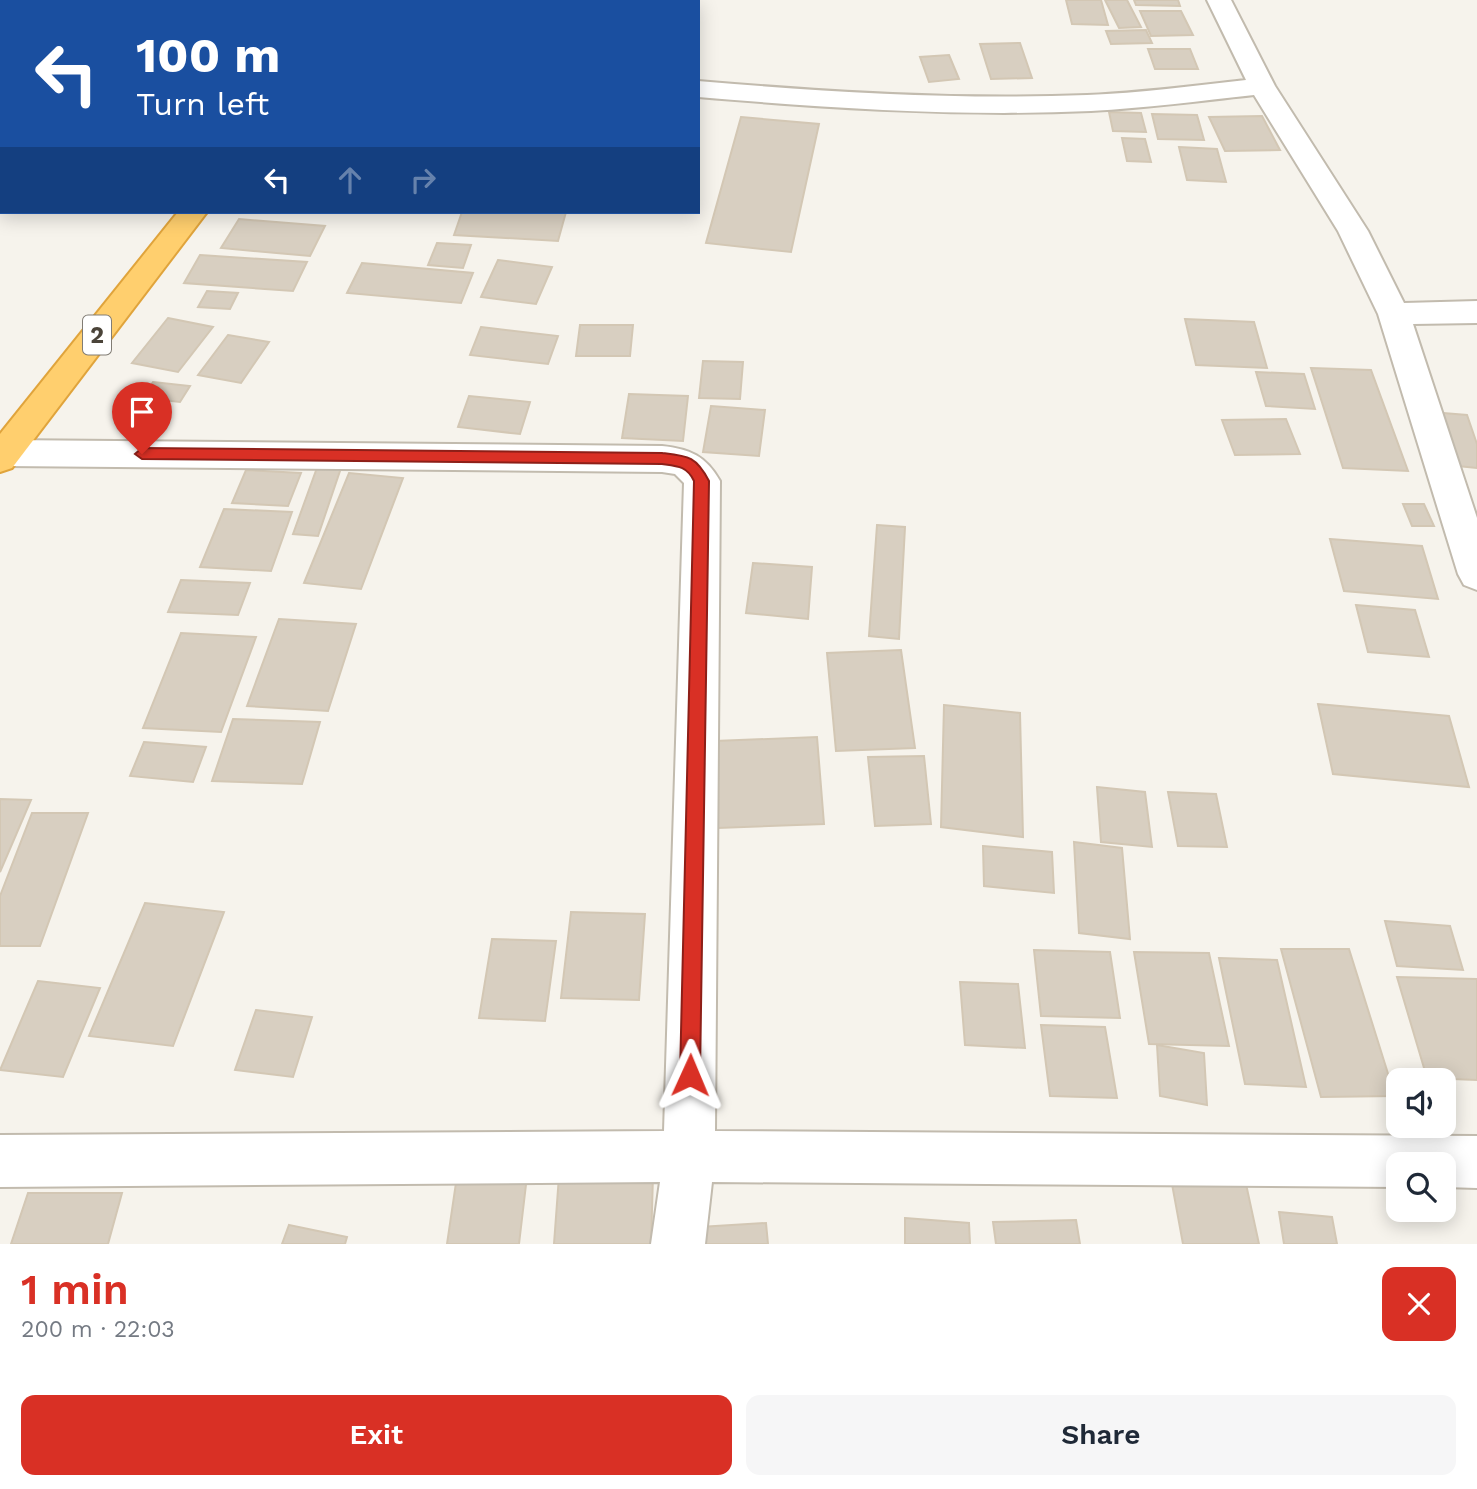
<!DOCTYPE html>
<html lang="en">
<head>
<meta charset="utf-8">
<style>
	:root { --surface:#fff; --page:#f6f6f7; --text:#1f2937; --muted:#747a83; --accent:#d93025 }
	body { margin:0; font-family:"Work Sans",sans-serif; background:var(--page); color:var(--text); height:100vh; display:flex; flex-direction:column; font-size:26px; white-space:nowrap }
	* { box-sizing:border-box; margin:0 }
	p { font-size:23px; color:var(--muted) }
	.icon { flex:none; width:38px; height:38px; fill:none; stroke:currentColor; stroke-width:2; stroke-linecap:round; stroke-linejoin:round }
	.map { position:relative; height:1244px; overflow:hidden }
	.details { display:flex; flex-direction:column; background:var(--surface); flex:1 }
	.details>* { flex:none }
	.hud { position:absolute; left:0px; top:0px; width:700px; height:214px; box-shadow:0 4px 18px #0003; background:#1a4fa0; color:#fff; overflow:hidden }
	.controls { position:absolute; left:1386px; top:1068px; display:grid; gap:14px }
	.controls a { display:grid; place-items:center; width:70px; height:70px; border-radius:14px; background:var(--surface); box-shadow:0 4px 18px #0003; font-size:35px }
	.pin { position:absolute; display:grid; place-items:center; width:60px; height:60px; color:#fff; margin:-72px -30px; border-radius:50% 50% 50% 0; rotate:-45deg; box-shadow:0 0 7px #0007 }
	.pin .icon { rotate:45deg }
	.me { position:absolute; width:77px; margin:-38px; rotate:1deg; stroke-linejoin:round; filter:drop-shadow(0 0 5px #0008) }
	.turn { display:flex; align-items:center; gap:24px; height:147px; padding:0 21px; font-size:32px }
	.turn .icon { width:91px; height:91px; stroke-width:2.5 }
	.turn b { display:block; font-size:49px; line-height:60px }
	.lanes { display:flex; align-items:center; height:66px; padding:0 21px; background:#0003; justify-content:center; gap:35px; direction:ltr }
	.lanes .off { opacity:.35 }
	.round { display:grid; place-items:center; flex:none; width:74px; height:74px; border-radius:14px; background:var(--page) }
	.headline { display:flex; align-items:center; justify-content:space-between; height:119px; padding:0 21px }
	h1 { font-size:42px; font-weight:600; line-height:52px; color:var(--accent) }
	.primary-button { display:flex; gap:14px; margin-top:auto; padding:14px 21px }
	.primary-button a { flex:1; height:80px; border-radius:14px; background:var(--accent); color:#fff; font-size:28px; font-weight:600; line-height:80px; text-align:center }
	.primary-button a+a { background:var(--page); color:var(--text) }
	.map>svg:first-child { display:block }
</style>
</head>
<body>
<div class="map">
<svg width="1477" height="1244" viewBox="0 0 1477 1244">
	<rect width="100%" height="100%" fill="#f6f3ec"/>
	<g fill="#d8cfc1" stroke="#d3c7b4" stroke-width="2">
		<polygon points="1066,0 1101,0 1108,25 1072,24"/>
		<polygon points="1105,0 1127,0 1141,27 1119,28"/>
		<polygon points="1134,0 1178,0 1180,6 1136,5"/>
		<polygon points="1140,11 1181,11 1193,35 1151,36"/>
		<polygon points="1146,30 1152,43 1111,44 1106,31"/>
		<polygon points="1020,43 1032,78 991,79 980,44"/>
		<polygon points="1148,49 1190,49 1198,69 1155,69"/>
		<polygon points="949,55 959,79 929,82 920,57"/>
		<polygon points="1109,112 1141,113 1146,132 1113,131"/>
		<polygon points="1152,114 1197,115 1204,140 1158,139"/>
		<polygon points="1262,116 1280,150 1225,151 1209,117"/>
		<polygon points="741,117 819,124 791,252 706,243"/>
		<polygon points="1122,138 1145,139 1151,162 1127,161"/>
		<polygon points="1179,147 1217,149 1226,182 1187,180"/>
		<polygon points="462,212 566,212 558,241 454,235"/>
		<polygon points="239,219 325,226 310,256 221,248"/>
		<polygon points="437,243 471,245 463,268 428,265"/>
		<polygon points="200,255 307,262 293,291 184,283"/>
		<polygon points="498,260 552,267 536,304 481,297"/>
		<polygon points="362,263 473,273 461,303 347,293"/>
		<polygon points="207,291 238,293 230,309 198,307"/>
		<polygon points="168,318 213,327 178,372 132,363"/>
		<polygon points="1185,319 1254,322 1267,368 1196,365"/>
		<polygon points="580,325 633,325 630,356 576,356"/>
		<polygon points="481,327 558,336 548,364 470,355"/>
		<polygon points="228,335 269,342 241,383 198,375"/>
		<polygon points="703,361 743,362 740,399 699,398"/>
		<polygon points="1311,368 1371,370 1408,471 1343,468"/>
		<polygon points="1256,372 1304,374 1315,409 1266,406"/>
		<polygon points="153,382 190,386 180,402 143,398"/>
		<polygon points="629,394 688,396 683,441 622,438"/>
		<polygon points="469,396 530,402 520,434 458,427"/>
		<polygon points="711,406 765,410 759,456 703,452"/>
		<polygon points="1431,412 1467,415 1477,444 1477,468 1448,465"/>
		<polygon points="1286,419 1300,454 1235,455 1222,420"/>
		<polygon points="318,465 342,465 318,536 293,534"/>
		<polygon points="246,470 301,473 288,506 232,503"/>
		<polygon points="349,473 403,478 361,589 304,583"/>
		<polygon points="1403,504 1424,504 1434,526 1412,526"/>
		<polygon points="224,509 292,512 271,571 200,567"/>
		<polygon points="877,525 905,527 899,639 869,636"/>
		<polygon points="1330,539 1422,546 1438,599 1344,591"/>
		<polygon points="753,563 812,567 808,619 746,613"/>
		<polygon points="181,580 250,583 238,615 168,612"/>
		<polygon points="1356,605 1415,610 1429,657 1368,652"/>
		<polygon points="279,619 356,624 328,711 247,706"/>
		<polygon points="181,633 256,637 221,732 143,728"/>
		<polygon points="901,650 915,748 836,751 827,653"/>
		<polygon points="1318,704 1449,716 1469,787 1333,774"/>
		<polygon points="944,705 1020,713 1023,837 941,827"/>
		<polygon points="233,719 320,722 302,784 212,781"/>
		<polygon points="817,737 824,824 718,828 715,741"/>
		<polygon points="144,742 206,747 193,782 130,776"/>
		<polygon points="924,756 931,824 875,826 868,757"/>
		<polygon points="1097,787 1145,792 1152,847 1101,842"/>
		<polygon points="1168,792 1216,794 1227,847 1178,846"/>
		<polygon points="0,799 31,800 0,872"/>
		<polygon points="32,813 88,813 40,946 0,946 0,896"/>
		<polygon points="1074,842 1122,848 1130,939 1079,933"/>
		<polygon points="983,846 1052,852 1054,893 984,886"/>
		<polygon points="145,903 224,912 173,1046 89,1036"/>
		<polygon points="571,912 645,914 639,1000 561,998"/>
		<polygon points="1385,921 1450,926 1463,970 1397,966"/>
		<polygon points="492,939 556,941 545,1021 479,1018"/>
		<polygon points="1281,949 1349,949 1395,1096 1321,1097"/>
		<polygon points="1034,950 1110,952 1120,1018 1041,1016"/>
		<polygon points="1134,952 1209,953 1229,1046 1149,1044"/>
		<polygon points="1219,958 1277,960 1306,1087 1245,1084"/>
		<polygon points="1397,977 1477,979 1477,1080 1427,1078"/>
		<polygon points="38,981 100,988 63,1077 0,1070"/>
		<polygon points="960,982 1018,984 1025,1048 965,1045"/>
		<polygon points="256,1010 312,1017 293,1077 235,1070"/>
		<polygon points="1041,1025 1105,1027 1117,1098 1050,1096"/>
		<polygon points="1157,1045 1204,1053 1207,1105 1160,1096"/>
		<polygon points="653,1175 651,1244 554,1244 559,1176"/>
		<polygon points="457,1176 527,1176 519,1244 447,1244"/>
		<polygon points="1172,1184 1246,1184 1259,1244 1183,1244"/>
		<polygon points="28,1193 122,1193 108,1244 11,1244"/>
		<polygon points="1279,1212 1332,1217 1337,1244 1284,1244"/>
		<polygon points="905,1218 969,1223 970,1244 905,1244"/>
		<polygon points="1076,1220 1080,1244 996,1244 993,1222"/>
		<polygon points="766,1223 768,1244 701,1244 700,1227"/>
		<polygon points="289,1225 347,1237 345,1244 282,1244"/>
	</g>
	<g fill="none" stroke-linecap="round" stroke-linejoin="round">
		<g stroke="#c2bbae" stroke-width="4">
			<g id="street">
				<polygon points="167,0 205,0 206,2 168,2"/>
				<path d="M1207 0H1231L1275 86 1368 231 1404 303 1477 301V323L1413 324 1477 518V590L1464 585 1458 574 1378 314 1338 231 1254 95C1200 101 1145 108 1091 111 960 117 829 108 698 97V81C828 92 957 100 1087 95 1140 93 1193 86 1246 80Z"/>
				<path d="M5 440 662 446C690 449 706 456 720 481L715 1131 1477 1136V1188L1444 1187V1164H1398V1187L712 1182 705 1244H651L660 1182 0 1187V1135L664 1131 684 483 675 474 662 472 5 466 0 465V441Z"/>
			</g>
		</g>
		<g stroke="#e0a43c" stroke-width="4">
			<g id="highway">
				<polygon points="329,0 353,0 328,2"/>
				<polygon points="178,212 207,212 12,468 0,472 0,434"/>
			</g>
		</g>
		<use href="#street" fill="#fff" fill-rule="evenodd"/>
		<use href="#highway" fill="#ffcf6e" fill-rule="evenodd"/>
	</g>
	<path fill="#d93025" stroke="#8d1f18" stroke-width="2" d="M142 448 662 453C688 456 696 456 709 481L700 1075 697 1082 690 1085 683 1082 680 1075 694 481C687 466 677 466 662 464L142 459 135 454Z"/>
	<g text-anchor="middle" stroke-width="6" stroke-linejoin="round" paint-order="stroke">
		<rect fill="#fff" stroke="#817c74" stroke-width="2" x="83" y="315.5" width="28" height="39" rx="5"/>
		<g font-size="23" font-weight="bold" fill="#4b4439">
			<text x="97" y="343">2</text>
		</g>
	</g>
</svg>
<div class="controls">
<a><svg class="icon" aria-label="sound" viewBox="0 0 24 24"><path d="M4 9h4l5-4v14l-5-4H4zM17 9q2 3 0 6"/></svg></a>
<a><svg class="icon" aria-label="search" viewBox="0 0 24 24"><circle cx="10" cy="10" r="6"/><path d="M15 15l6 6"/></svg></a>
</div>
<div class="pin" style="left:142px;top:454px;background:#d93025"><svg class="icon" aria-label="arrive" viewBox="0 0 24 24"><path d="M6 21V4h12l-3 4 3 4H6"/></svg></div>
<svg class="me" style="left:690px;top:1075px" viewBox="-20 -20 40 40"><path d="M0-17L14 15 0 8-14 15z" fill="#d93025" stroke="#fff" stroke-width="4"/></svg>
<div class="hud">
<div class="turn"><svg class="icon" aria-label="left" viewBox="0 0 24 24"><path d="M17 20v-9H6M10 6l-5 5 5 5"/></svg><div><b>100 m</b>Turn left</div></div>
<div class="lanes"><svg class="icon" aria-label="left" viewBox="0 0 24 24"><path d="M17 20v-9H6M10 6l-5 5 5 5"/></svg><svg class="icon off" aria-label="ahead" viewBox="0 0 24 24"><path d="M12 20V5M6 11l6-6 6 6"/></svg><svg class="icon off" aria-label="right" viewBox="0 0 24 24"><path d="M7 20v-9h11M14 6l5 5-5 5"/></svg></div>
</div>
</div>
<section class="details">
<div class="headline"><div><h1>1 min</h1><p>200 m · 22:03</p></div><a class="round" style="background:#d93025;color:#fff"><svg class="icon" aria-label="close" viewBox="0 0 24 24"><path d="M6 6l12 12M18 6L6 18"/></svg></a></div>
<div class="primary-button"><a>Exit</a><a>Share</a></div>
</section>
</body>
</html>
